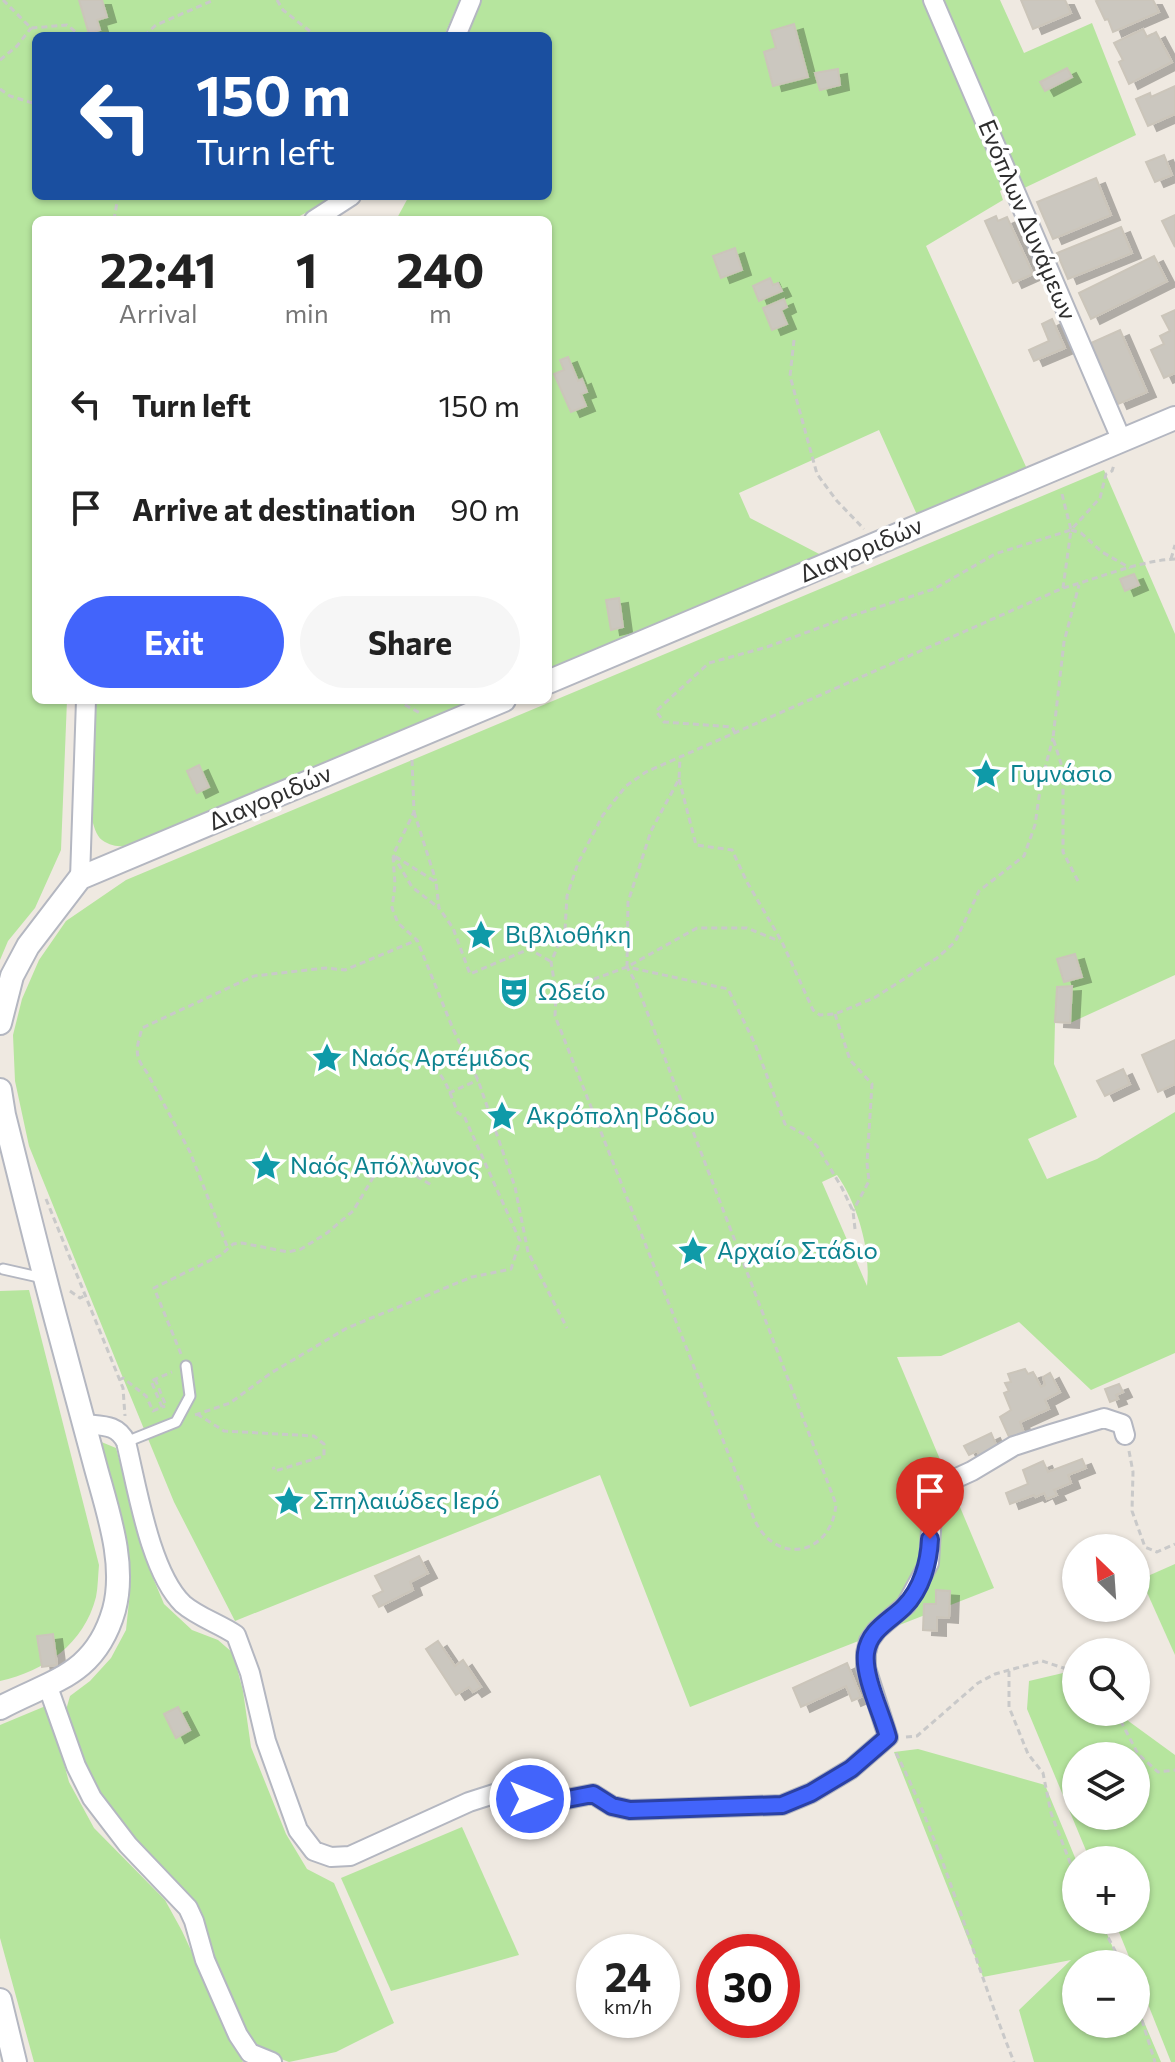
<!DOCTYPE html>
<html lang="en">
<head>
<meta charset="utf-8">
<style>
	:root { --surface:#fff; --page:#f6f6f6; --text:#222; --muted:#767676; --accent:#4264fb }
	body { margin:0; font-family:Commissioner,sans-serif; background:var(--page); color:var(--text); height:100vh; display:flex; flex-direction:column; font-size:30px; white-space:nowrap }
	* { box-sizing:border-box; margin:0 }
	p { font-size:26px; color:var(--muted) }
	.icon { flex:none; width:44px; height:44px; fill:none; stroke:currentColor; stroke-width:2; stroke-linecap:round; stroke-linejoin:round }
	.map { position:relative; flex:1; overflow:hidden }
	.sheet { position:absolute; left:32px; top:216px; width:520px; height:488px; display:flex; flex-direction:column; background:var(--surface); border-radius:12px; box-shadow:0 2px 6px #0004 }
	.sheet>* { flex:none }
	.hud { position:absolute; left:32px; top:32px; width:520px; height:168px; border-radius:12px; box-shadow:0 2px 6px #0004; background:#1a4fa0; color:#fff; overflow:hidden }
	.needle { width:52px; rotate:335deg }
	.tools { position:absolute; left:1062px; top:1534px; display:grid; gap:16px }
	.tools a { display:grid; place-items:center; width:88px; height:88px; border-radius:50%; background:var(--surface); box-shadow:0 2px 6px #0004; font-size:40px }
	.speed { position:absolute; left:576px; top:1934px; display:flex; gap:16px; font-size:40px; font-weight:700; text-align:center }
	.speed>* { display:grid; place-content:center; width:104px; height:104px; border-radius:50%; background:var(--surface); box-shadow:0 2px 6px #0004; line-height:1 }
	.speed small { font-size:20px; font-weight:400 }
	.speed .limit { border:12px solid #d22; background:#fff; color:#111 }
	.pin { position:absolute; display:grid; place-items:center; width:68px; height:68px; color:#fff; margin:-82px -34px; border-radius:50% 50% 50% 0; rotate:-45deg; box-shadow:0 0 8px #0007 }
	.pin .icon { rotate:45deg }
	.me { position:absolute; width:88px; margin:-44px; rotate:90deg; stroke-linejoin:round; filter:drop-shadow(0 0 6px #0008) }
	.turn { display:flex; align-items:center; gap:28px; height:168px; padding:0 32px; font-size:36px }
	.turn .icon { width:104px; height:104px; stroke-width:2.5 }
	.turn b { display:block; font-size:56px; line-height:68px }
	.eta { display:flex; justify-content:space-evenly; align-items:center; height:136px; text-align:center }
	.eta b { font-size:48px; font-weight:700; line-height:56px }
	.cta { display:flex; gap:16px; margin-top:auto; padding:16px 32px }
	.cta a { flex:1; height:92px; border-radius:48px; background:var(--accent); color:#fff; font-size:32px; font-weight:700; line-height:92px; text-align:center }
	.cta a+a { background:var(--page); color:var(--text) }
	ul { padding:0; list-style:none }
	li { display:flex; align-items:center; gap:24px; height:104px; padding:0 32px }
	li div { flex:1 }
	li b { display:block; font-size:30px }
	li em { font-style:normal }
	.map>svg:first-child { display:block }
</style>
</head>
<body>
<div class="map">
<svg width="1175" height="2062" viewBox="0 0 1175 2062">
	<defs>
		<filter id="shadow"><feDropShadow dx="9" dy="5" stdDeviation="0" flood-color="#0004"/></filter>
	</defs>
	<rect width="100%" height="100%" fill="#efe9e1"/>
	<g fill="#b6e59e" fill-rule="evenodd">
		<polygon points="0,0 460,0 444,36 36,36 36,196 338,196 292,220 36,220 36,700 67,700 61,850 35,908 8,941 0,960"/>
		<polygon points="474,0 924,0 1006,187 1000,191 1003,200 926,246 1027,469 918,517 879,430 739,493 750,518 825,557 548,673 548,220 396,220 409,196 548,196 548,36 460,36"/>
		<polygon points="937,0 1000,0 1024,53 1092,23 1136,135 1020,190"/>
		<path d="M1104 470 1175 634V975L1070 1023 1055 1022 1054 1064 1077 1117 1028 1139 1047 1179 1097 1159 1175 1112V1353L1091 1390 1019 1322 941 1356 897 1357 994 1588 690 1707 600 1475 235 1621 174 1502 123 1378 29 1146 15 1081 13 1035 22 999 39 960 66 921 126 880ZM837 1175C858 1205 871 1251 867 1286L822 1182Z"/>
		<path d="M91 700H484L138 845C125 847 113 848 102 840 81 823 90 728 91 700Z"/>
		<path d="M29 1290 99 1565C98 1575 98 1587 96 1597 84 1644 45 1671 0 1681V1291Z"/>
		<polygon points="99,1441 116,1448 151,1573 164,1604 192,1630 218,1640 233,1653 243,1691 251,1747 286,1834 307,1869 334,1883 394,2023 336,2052 289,2062 258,2050 246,2036 209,1957 198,1909 121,1829 98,1794 64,1717 70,1696 90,1681 111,1658 126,1630 130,1592"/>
		<polygon points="1175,1564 1175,1655 1141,1579"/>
		<path d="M1063 1673 1076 1683V1712H1116L1175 1755V2062H1171L1136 1974V1964H1132L1114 1920H1136V1860H1090L1027 1709 1029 1681ZM1076 1756H1136V1816H1076Z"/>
		<polygon points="48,1705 69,1782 94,1828 165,1900 182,1931 243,2062 34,2062 0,1938 0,1725"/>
		<polygon points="918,1749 1045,1785 1076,1860 1076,1920 1101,1920 1120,1964 1076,1964 1076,2024 1136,2024 1136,2003 1161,2062 1034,2062 1019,2010 1071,1960 983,1977 894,1752"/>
		<polygon points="462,1827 519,1955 391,1991 341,1878"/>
	</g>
	<g fill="#cbc7bf" stroke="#cbc5ba" stroke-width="2" filter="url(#shadow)">
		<polygon points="79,0 102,0 107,17 97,20 100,30 89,34"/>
		<polygon points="1021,0 1065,0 1071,13 1033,29"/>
		<polygon points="1099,0 1153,0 1159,12 1113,32 1108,19 1105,20 1096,1"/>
		<polygon points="794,24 808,77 773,86 764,52 776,48 771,31"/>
		<polygon points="1143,29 1147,37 1156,32 1172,62 1129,84 1119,62 1123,60 1114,43"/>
		<polygon points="1067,68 1072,77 1045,91 1040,82"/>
		<polygon points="838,69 840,85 820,90 815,73"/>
		<polygon points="1175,86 1175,114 1148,126 1136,99 1150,93 1151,97"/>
		<polygon points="1164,155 1172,175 1155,182 1146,162"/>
		<polygon points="1096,178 1111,215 1053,239 1037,202"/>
		<polygon points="1175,215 1175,247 1162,221"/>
		<polygon points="996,216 998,221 1007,217 1033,274 1013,283 985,221"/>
		<polygon points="1121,227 1132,253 1068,279 1057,253"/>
		<polygon points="735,248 742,270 721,278 713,256"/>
		<polygon points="1154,256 1167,281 1091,319 1079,293"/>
		<polygon points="770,278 773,285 778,283 782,291 759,301 753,286"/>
		<polygon points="784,299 787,307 781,310 787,324 772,330 763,308"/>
		<polygon points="1175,310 1175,373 1164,378 1151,350 1164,344 1160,336 1170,331 1162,316"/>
		<polygon points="1052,319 1065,348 1034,361 1029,350 1049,341 1042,324"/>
		<polygon points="1120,330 1147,392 1118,404 1091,343"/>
		<polygon points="568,357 578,381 582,379 587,392 581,394 586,406 571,412 554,374 564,370 560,360"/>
		<polygon points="1134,574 1139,585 1125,591 1120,579"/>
		<polygon points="619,598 623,627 611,630 606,600"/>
		<polygon points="199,765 209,787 197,793 187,771"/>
		<polygon points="1075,954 1082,977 1064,982 1057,959"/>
		<polygon points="1072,986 1070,1023 1055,1022 1057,987"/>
		<polygon points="1175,1040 1175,1084 1158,1092 1142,1055"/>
		<polygon points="1123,1069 1130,1084 1105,1096 1097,1081"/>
		<polygon points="1025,1369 1028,1374 1033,1372 1041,1387 1045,1385 1043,1377 1050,1373 1060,1392 1045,1400 1049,1409 1020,1422 1024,1433 1010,1439 1000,1417 1011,1410 1004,1393 1009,1391 1005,1383 1011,1382 1008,1374"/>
		<polygon points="1119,1384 1123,1392 1116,1395 1118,1399 1110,1402 1105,1389"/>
		<polygon points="991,1433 997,1447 980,1456 977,1451 969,1455 964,1446"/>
		<polygon points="1082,1459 1086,1468 1068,1475 1071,1483 1054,1490 1057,1495 1047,1499 1044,1493 1036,1497 1034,1495 1010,1504 1006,1493 1028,1484 1023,1470 1043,1461 1048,1472"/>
		<polygon points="419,1556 428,1573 410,1582 413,1590 379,1607 373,1596 383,1591 375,1576"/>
		<polygon points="936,1590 950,1591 949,1618 937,1617 937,1631 923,1630 924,1604 936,1604"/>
		<polygon points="53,1634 57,1665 42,1667 37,1636"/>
		<polygon points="438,1641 455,1666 463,1660 481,1687 473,1692 469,1687 456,1695 426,1649"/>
		<polygon points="847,1663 861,1697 852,1701 846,1686 801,1707 793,1688"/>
		<polygon points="178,1707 190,1730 176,1738 164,1714"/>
	</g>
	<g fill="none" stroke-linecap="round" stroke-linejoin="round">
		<g stroke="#b4b7c1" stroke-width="13">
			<g id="service">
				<polyline points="3,1269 43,1278"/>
				<polyline points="126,1442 176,1422 190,1396 186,1366"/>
			</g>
		</g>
		<g stroke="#b4b7c1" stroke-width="22">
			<g id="minor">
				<polyline points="933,0 1122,441"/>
				<polyline points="456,36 471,0"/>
				<polyline points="314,220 351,196"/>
				<polyline points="80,878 86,700"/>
				<path d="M84 1424C103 1426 117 1424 126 1442 137 1487 150 1572 183 1604 198 1617 220 1624 236 1635L250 1673 266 1741 298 1830 314 1851 331 1857 350 1856 469 1802 497 1793 530 1799 562 1800 593 1794 612 1806 630 1810 782 1805 811 1793 851 1769 888 1737 866 1668V1653L869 1641 877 1630 906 1605 929 1563 932 1514 937 1498 948 1482 972 1471 1014 1446 1051 1434 1104 1418 1122 1424 1125 1435"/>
				<polyline points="48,1687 76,1766 92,1798 128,1845 188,1908 194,1921 205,1960 238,2035 250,2053 272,2062"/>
			</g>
		</g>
		<g stroke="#b4b7c1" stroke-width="26">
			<g id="tertiary">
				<polyline points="548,682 1175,418"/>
				<polyline points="0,1023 12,976 28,946 80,878 504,700"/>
				<path d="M0 1090 4 1115C22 1186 39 1257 58 1327 70 1371 82 1416 94 1461 106 1507 127 1562 114 1610 95 1676 52 1680 0 1708"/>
				<polyline points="0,2000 15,2062"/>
			</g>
		</g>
		<g stroke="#c9c9c9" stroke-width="3" stroke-dasharray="6 4" stroke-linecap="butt">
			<polyline points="3,0 31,28 67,25 81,36"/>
			<polyline points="277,0 283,10 316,36"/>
			<polyline points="144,36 156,25 214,0"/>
			<polyline points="0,60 17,46 31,28"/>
			<polyline points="0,89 10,96 36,104"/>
			<polyline points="114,220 118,196"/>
			<polyline points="794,340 790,376 817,474 837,501 864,529"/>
			<polyline points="1062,494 1071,530 1063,588"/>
			<polyline points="1071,530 1081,533 1102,552 1130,568"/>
			<polyline points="1171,559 1175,545"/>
			<polyline points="396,700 420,713"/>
			<polyline points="735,733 732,727 664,722 656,711 709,663 767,647 851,616 934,589 995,554 1071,530 1100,498 1106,474 1112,471 1114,465"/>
			<polyline points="412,760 414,812 393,855 412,887 439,908"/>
			<polyline points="679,779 696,845 732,850 747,882 782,942 813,1010 820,1015 835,1014 874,998 937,958 955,942 979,891 1024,856 1035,825 1041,783 1053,738"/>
			<polyline points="414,812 436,881"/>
			<polyline points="1078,881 1063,852 1063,770 1053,738 1064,642 1079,585"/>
			<polyline points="550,961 529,949 470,974 453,928 439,908 436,882 393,855 395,885 392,908 398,923 417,940 453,1029 478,1080 515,1187 528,1252 567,1328"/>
			<polyline points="627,967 628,902 651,831 679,779 680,758"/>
			<polyline points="556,993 627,967 697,928 747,928 779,941"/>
			<polyline points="835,1014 850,1060 872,1084 867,1163 869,1181 853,1211"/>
			<polyline points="449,1093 478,1080"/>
			<polyline points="46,1199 123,1388 125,1416"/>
			<path d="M855 1229 853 1211 842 1188 817 1146 807 1136 785 1124 755 1044 728 989 627 967 636 983 836 1504C832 1554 778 1567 755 1521L555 1016 556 993 551 962 565 930 567 896 578 863 603 815 626 786 646 772 1063 588C1100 578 1137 561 1175 559"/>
			<path d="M227 1246 190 1152 146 1071C133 1055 137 1047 142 1028L254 976 325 968 345 970 417 940"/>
			<polyline points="70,1291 80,1298 84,1296"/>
			<polyline points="181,1354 154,1288 221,1255 233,1244 242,1243 288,1252 301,1249 327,1233 353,1211 374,1176 413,1174 433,1186"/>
			<polyline points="155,1379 166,1406 162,1407"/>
			<polyline points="119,1380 123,1378 146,1396 153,1411 162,1407 151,1381 172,1372"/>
			<polyline points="197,1414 224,1431 314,1436 324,1444 324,1456 275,1471 273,1467"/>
			<path d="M195 1415 230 1403 271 1373 347 1328 472 1277 511 1269 520 1241 464 1116 458 1113C451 1098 444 1067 425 1065 412 1064 404 1067 392 1062"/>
			<polyline points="1129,1451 1133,1472 1132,1511 1145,1547 1157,1552 1175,1544"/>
			<polyline points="1009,1671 1009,1707 1028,1754 1043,1773 1051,1813 1076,1878"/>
			<polyline points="1116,1712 1138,1754 1158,1772 1175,1770"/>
			<polyline points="906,1737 917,1736 978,1683 995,1674 1042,1661 1076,1672"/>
			<path d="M896 1753C946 1852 973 1960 1014 2062"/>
			<polyline points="1099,1920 1122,1964"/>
			<polyline points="1136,2001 1155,2062"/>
		</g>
		<use href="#service" stroke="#fff" stroke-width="9"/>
		<use href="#minor" stroke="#fff" stroke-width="18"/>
		<use href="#tertiary" stroke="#fff" stroke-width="22"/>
	</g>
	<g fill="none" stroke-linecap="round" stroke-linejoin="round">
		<g stroke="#2b41a3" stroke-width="20">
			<path id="route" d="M530 1799 562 1800 593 1794 612 1806 630 1810 782 1805 811 1793 851 1769 888 1737C882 1714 863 1676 866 1653 869 1630 890 1621 904 1607 922 1589 929 1562 930 1539"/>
		</g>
		<use href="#route" stroke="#4264fb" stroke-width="14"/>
	</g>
	<defs>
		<g id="sight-bare" transform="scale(2.4)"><path d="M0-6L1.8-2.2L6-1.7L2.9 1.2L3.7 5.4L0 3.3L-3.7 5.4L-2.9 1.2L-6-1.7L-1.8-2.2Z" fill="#0f9aa8" stroke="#fff" stroke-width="2.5" paint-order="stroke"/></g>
		<g id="theatre-bare" transform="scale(2.4)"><path d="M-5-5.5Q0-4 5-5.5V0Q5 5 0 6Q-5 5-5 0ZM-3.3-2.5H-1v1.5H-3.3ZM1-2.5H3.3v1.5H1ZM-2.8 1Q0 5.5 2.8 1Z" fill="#0f9aa8" stroke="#fff" stroke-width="2.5" paint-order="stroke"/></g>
	</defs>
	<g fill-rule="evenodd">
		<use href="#sight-bare" x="986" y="774"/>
		<use href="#sight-bare" x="481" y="935"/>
		<use href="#theatre-bare" x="514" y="992"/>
		<use href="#sight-bare" x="327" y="1058"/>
		<use href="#sight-bare" x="502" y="1116"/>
		<use href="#sight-bare" x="266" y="1166"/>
		<use href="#sight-bare" x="693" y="1251"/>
		<use href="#sight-bare" x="289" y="1501"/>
	</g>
	<g text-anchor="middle" stroke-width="7" stroke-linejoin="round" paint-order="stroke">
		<g font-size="24" fill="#2e2e2e" stroke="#fff">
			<text transform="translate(1027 220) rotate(67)" y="8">Ενόπλων Δυνάμεων</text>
			<text transform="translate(861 550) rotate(-23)" y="8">Διαγοριδών</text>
			<text transform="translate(270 798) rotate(-23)" y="8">Διαγοριδών</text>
		</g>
		<g font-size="24" fill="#0d838f" stroke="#fff" text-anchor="start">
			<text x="1010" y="782">Γυμνάσιο</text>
			<text x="505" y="943">Βιβλιοθήκη</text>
			<text x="538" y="1000">Ωδείο</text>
			<text x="351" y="1066">Ναός Αρτέμιδος</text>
			<text x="526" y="1124">Ακρόπολη Ρόδου</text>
			<text x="290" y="1174">Ναός Απόλλωνος</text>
			<text x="717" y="1259">Αρχαίο Στάδιο</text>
			<text x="313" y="1509">Σπηλαιώδες Ιερό</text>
		</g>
	</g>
</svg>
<div class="tools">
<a><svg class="needle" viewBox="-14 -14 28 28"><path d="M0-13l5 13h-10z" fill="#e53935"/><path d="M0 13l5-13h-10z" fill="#767676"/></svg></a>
<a><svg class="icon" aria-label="search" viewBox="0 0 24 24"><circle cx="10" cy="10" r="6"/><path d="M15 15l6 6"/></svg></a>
<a><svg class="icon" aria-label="layers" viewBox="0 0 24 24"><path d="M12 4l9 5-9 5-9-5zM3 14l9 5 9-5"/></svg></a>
<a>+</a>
<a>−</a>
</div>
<div class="speed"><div>24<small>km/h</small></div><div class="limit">30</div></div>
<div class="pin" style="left:930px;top:1539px;background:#d93025"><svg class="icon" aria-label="arrive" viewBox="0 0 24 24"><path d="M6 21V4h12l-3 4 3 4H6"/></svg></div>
<svg class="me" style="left:530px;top:1799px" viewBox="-20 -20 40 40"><circle r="17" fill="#4264fb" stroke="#fff" stroke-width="3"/><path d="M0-11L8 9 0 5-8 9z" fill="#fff"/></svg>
<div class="hud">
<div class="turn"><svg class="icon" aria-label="left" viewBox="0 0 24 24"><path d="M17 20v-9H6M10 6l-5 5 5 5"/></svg><div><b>150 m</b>Turn left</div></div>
</div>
<section class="sheet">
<div class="eta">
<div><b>22:41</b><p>Arrival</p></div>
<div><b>1</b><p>min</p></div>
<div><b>240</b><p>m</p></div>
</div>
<ul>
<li><svg class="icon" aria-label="left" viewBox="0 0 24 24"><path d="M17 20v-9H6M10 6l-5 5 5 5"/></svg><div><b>Turn left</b></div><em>150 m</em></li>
<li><svg class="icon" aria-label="arrive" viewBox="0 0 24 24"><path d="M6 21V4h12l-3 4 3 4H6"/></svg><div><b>Arrive at destination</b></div><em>90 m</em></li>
</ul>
<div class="cta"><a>Exit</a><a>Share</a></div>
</section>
</div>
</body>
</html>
